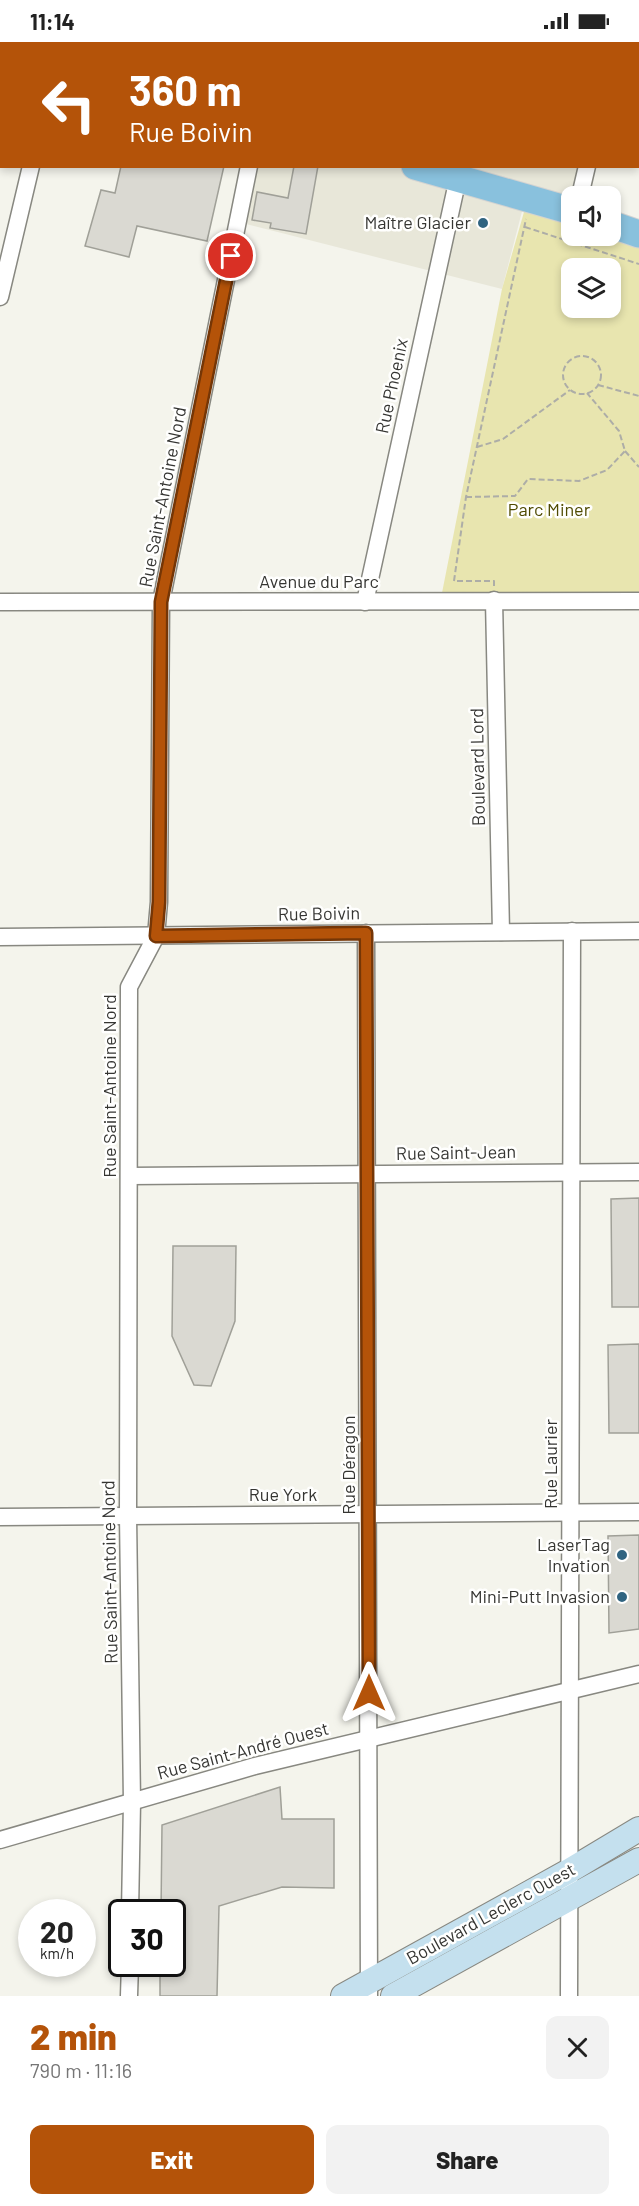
<!DOCTYPE html>
<html lang="en">
<head>
<meta charset="utf-8">
<style>
	:root { --surface:#fff; --page:#f2f2f2; --text:#222; --muted:#767676; --accent:#b45309 }
	body { margin:0; font-family:Barlow,sans-serif; background:var(--page); color:var(--text); height:100vh; display:flex; flex-direction:column; font-size:22px; white-space:nowrap }
	* { box-sizing:border-box; margin:0 }
	p { font-size:20px; color:var(--muted) }
	.icon { flex:none; width:33px; height:33px; fill:none; stroke:currentColor; stroke-width:2; stroke-linecap:round; stroke-linejoin:round }
	.map { position:relative; height:1954px; overflow:hidden }
	.side { display:flex; flex-direction:column; background:var(--surface); flex:1 }
	.side>* { flex:none }
	.hud { position:absolute; left:0px; top:0px; width:639px; height:126px; box-shadow:0 3px 9px #0003; background:#b45309; color:#fff; overflow:hidden }
	.buttons { position:absolute; left:561px; top:144px; display:grid; gap:12px }
	.buttons a { display:grid; place-items:center; width:60px; height:60px; border-radius:12px; background:var(--surface); box-shadow:0 3px 9px #0003; font-size:30px }
	.speed { position:absolute; left:18px; top:1857px; display:flex; gap:12px; font-size:30px; font-weight:700; text-align:center }
	.speed>* { display:grid; place-content:center; width:78px; height:78px; border-radius:50%; background:var(--surface); box-shadow:0 3px 9px #0003; line-height:1 }
	.speed small { font-size:15px; font-weight:400 }
	.speed .limit { border:3px solid #111; border-radius:9px; background:#fff; color:#111 }
	.pin { position:absolute; display:grid; place-items:center; width:51px; height:51px; color:#fff; margin:-26px; border:3px solid #fff; border-radius:50%; box-shadow:0 2px 6px #0007 }
	.me { position:absolute; width:66px; margin:-33px; rotate:0deg; stroke-linejoin:round; filter:drop-shadow(0 0 4px #0008) }
	.turn { display:flex; align-items:center; gap:21px; height:126px; padding:0 30px; font-size:27px }
	.turn .icon { width:78px; height:78px; stroke-width:2.5 }
	.turn b { display:block; font-size:42px; line-height:51px }
	.round { display:grid; place-items:center; flex:none; width:63px; height:63px; border-radius:12px; background:var(--page) }
	.overview { display:flex; align-items:center; justify-content:space-between; height:102px; padding:0 30px }
	h1 { font-size:36px; font-weight:800; line-height:45px; color:var(--accent) }
	.button { display:flex; gap:12px; margin-top:auto; padding:12px 30px }
	.button a { flex:1; height:69px; border-radius:12px; background:var(--accent); color:#fff; font-size:24px; font-weight:800; line-height:69px; text-align:center }
	.button a+a { background:var(--page); color:var(--text) }
	.status { display:flex; justify-content:space-between; align-items:center; height:42px; padding:0 30px; background:var(--surface); direction:ltr }
	.status svg { height:16px; fill:currentColor }
	.map>svg:first-child { display:block }
</style>
</head>
<body>
<div class="status"><b>11:14</b><svg viewBox="0 0 49 12"><path d="M0 12V9h3v3zM5 12V6h3v6zM10 12V3h3v9zM15 12V0h3v12zM26 1h20v11H26zM47 4h2v5h-2z"/></svg></div>
<div class="map">
<svg width="639" height="1954" viewBox="0 0 639 1954">
	<rect width="100%" height="100%" fill="#f4f4ec"/>
	<g fill="#e8e7d9">
		<polygon points="278,0 558,0 278,2"/>
		<polygon points="255,125 579,125 570,161 527,150 502,247 242,181"/>
	</g>
	<path fill="#e8e5af" fill-rule="evenodd" d="M528 156 571 169 572 194 639 192V553L441 556 502 247ZM572 226H610V266H572Z"/>
	<g fill="#dad9d2" stroke="#a0a098" stroke-width="1.5">
		<polygon points="121,124 224,124 207,199 137,184 129,215 85,204 101,148 115,151"/>
		<polygon points="294,124 318,124 306,192 270,186 271,181 252,178 257,150 288,156"/>
		<polygon points="639,1156 639,1265 612,1265 611,1157"/>
		<polygon points="173,1204 236,1204 235,1279 211,1344 194,1343 172,1294"/>
		<polygon points="639,1302 639,1391 609,1391 608,1303"/>
		<polygon points="639,1493 639,1587 609,1591 608,1494"/>
		<polygon points="280,1745 282,1777 334,1777 334,1846 282,1845 219,1864 217,1954 160,1954 160,1922 172,1922 172,1870 161,1870 162,1783"/>
	</g>
	<g fill="none" stroke-linecap="round" stroke-linejoin="round">
		<g stroke="#888881" stroke-width="10">
			<polyline id="lane" points="23,2 24,0"/>
		</g>
		<g stroke="#888881" stroke-width="19">
			<g id="street">
				<polyline points="273,2 273,0"/>
				<polyline points="615,2 615,0"/>
				<polyline points="580,154 587,124"/>
				<polyline points="0,255 31,124"/>
				<polyline points="494,558 501,890"/>
				<polyline points="0,560 639,559"/>
				<polyline points="365,560 458,136"/>
				<polyline points="366,891 369,1954"/>
				<polyline points="0,895 639,889"/>
				<polyline points="129,1134 639,1130"/>
				<polyline points="0,1475 639,1470"/>
				<polyline points="0,1798 255,1724 639,1632"/>
				<polyline points="130,1870 132,1760 128,1474 129,945 156,894 159,860 161,560 249,124"/>
				<polyline points="129,1954 130,1922"/>
				<polyline points="569,1954 572,889"/>
			</g>
		</g>
		<g stroke="#888881" stroke-width="26">
			<g id="secondary">
				<polyline points="343,1954 569,1829 639,1787"/>
				<polyline points="393,1954 639,1818"/>
			</g>
		</g>
		<g stroke="#d3d3d2" stroke-width="29">
			<g id="primary">
				<polyline points="0,15 2,15"/>
				<polyline points="415,124 572,169"/>
				<polyline points="610,182 639,192"/>
			</g>
		</g>
		<g stroke="#adada7" stroke-width="2" stroke-dasharray="6 3" stroke-linecap="butt">
			<polyline points="165,0 197,2"/>
			<polyline points="106,2 108,0"/>
			<polyline points="525,185 639,222"/>
			<circle cx="582" cy="333" r="19"/>
			<polyline points="598,343 639,354"/>
			<polyline points="477,405 503,397 570,348"/>
			<polyline points="625,409 639,425"/>
			<polyline points="466,455 515,454 528,437 579,439 607,428 625,409 619,389 587,351"/>
			<polyline points="494,544 494,539 454,539 466,455 526,177"/>
		</g>
		<use href="#lane" stroke="#fff" stroke-width="8"/>
		<use href="#street" stroke="#fff" stroke-width="16"/>
		<use href="#secondary" stroke="#c4e0ee" stroke-width="24"/>
		<use href="#primary" stroke="#89c1dd" stroke-width="27"/>
	</g>
	<g fill="none" stroke-linecap="round" stroke-linejoin="round">
		<g stroke="#753606" stroke-width="15">
			<polyline id="route" points="231,214 161,560 159,860 156,894 366,891 369,1651"/>
		</g>
		<use href="#route" stroke="#b45309" stroke-width="10"/>
	</g>
	<g fill="#306481" stroke="#fffffe" stroke-width="2">
		<circle cx="483" cy="181" r="6"/>
		<circle cx="622" cy="1513" r="6"/>
		<circle cx="622" cy="1555" r="6"/>
	</g>
	<g text-anchor="middle" stroke-width="5" stroke-linejoin="round" paint-order="stroke">
		<g font-size="18" fill="#353532" stroke="#fffffe" text-anchor="end">
			<text x="471" y="187">Maître Glacier</text>
			<text x="610" y="1509">LaserTag<tspan x="610" dy="21">Invation</tspan></text>
			<text x="610" y="1561">Mini-Putt Invasion</text>
		</g>
		<g font-size="18" fill="#353532" stroke="#fffffe">
			<text transform="translate(392 344) rotate(-78)" y="6">Rue Phoenix</text>
			<text transform="translate(163 455) rotate(-79)" y="6">Rue Saint-Antoine Nord</text>
			<text x="319" y="546">Avenue du Parc</text>
			<text transform="translate(478 725) rotate(-91)" y="6">Boulevard Lord</text>
			<text transform="translate(319 872) rotate(-1)" y="6">Rue Boivin</text>
			<text transform="translate(110 1044) rotate(-90)" y="6">Rue Saint-Antoine Nord</text>
			<text transform="translate(456 1111) rotate(-1)" y="6">Rue Saint-Jean</text>
			<text transform="translate(551 1422) rotate(-90)" y="6">Rue Laurier</text>
			<text transform="translate(349 1423) rotate(-90)" y="6">Rue Déragon</text>
			<text x="283" y="1459">Rue York</text>
			<text transform="translate(110 1530) rotate(-91)" y="6">Rue Saint-Antoine Nord</text>
			<text transform="translate(243 1709) rotate(-15)" y="6">Rue Saint-André Ouest</text>
			<text transform="translate(491 1872) rotate(-29)" y="6">Boulevard Leclerc Ouest</text>
		</g>
		<g font-size="18" fill="#4f4a01" stroke="#fffffe">
			<text x="549" y="474">Parc Miner</text>
		</g>
	</g>
</svg>
<div class="buttons">
<a><svg class="icon" aria-label="sound" viewBox="0 0 24 24"><path d="M4 9h4l5-4v14l-5-4H4zM17 9q2 3 0 6"/></svg></a>
<a><svg class="icon" aria-label="layers" viewBox="0 0 24 24"><path d="M12 4l9 5-9 5-9-5zM3 14l9 5 9-5"/></svg></a>
</div>
<div class="speed"><div>20<small>km/h</small></div><div class="limit">30</div></div>
<div class="pin" style="left:231px;top:214px;background:#d93025"><svg class="icon" aria-label="arrive" viewBox="0 0 24 24"><path d="M6 21V4h12l-3 4 3 4H6"/></svg></div>
<svg class="me" style="left:369px;top:1651px" viewBox="-20 -20 40 40"><path d="M0-17L14 15 0 8-14 15z" fill="#b45309" stroke="#fff" stroke-width="4"/></svg>
<div class="hud">
<div class="turn"><svg class="icon" aria-label="left" viewBox="0 0 24 24"><path d="M17 20v-9H6M10 6l-5 5 5 5"/></svg><div><b>360 m</b>Rue Boivin</div></div>
</div>
</div>
<section class="side">
<div class="overview"><div><h1>2 min</h1><p>790 m · 11:16</p></div><a class="round"><svg class="icon" aria-label="close" viewBox="0 0 24 24"><path d="M6 6l12 12M18 6L6 18"/></svg></a></div>
<div class="button"><a>Exit</a><a>Share</a></div>
</section>
</body>
</html>
